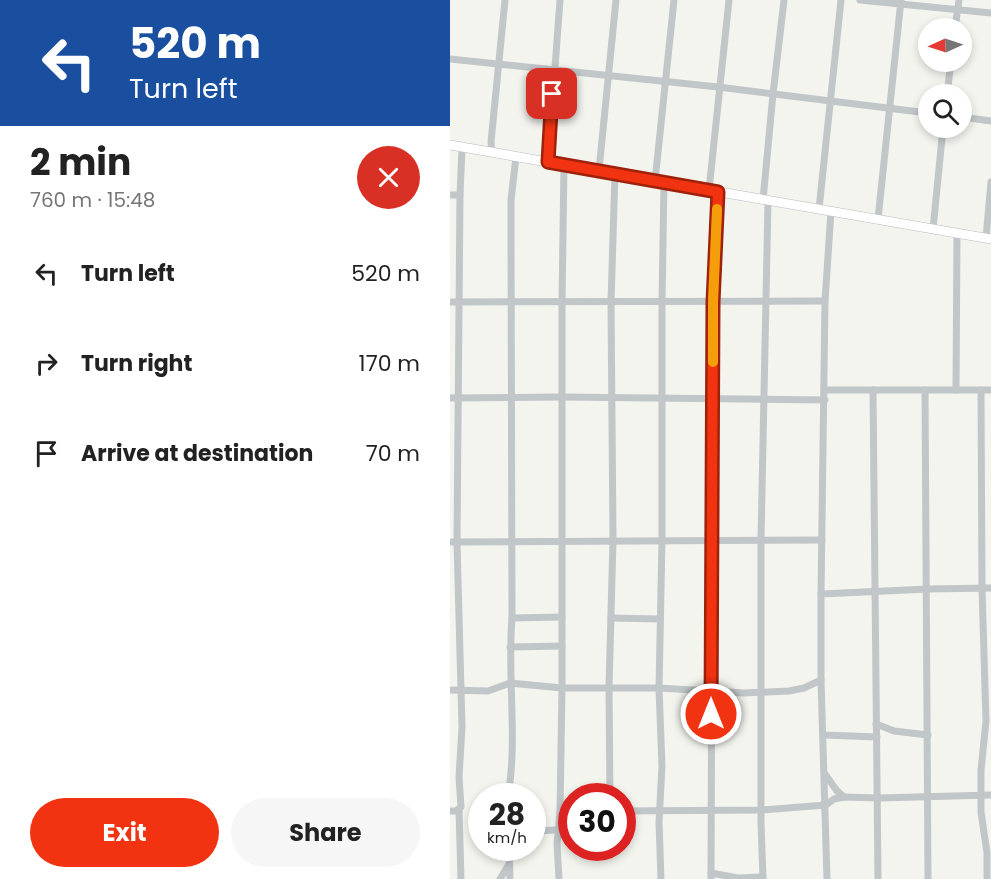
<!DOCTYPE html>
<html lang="en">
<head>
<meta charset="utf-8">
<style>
	:root { --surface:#fff; --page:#f6f6f6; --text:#222; --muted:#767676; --accent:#f23311 }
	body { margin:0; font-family:Poppins,sans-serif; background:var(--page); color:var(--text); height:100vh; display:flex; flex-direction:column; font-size:22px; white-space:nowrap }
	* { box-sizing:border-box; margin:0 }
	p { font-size:20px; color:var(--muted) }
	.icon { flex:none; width:33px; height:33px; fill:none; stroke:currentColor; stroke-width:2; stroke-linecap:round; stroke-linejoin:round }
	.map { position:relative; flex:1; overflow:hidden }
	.details { display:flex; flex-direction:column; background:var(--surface); width:450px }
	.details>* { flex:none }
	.hud { background:#1a4fa0; color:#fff; overflow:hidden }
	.needle { width:39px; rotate:267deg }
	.fabs { position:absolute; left:468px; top:18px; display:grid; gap:12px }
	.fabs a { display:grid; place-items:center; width:54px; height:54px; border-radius:50%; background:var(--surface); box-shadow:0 3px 9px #0003; font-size:30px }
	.speed { position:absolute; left:18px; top:783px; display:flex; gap:12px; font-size:30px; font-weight:700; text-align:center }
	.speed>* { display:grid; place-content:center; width:78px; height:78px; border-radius:50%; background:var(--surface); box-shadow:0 3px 9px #0003; line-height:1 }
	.speed small { font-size:15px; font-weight:400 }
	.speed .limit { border:9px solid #d22; background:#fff; color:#111 }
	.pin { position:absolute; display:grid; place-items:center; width:51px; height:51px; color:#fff; margin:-26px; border-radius:12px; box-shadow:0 3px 9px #0006 }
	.me { position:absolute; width:66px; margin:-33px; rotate:0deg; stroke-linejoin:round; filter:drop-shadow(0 0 4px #0008) }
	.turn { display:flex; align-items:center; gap:21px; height:126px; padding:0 30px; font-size:27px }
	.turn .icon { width:78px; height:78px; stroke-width:2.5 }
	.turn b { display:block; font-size:42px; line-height:51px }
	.round { display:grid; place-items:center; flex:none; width:63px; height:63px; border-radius:32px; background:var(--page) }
	.headline { display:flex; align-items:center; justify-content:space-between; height:102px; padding:0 30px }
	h1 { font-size:36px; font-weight:700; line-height:45px }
	.cta { display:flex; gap:12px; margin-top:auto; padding:12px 30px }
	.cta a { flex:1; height:69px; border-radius:36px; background:var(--accent); color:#fff; font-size:24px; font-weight:700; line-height:69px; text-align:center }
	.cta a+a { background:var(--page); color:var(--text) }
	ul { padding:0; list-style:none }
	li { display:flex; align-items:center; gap:18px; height:90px; padding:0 30px }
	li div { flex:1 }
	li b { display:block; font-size:22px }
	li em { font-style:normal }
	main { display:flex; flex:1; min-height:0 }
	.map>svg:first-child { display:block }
</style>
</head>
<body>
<main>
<section class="details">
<div class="hud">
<div class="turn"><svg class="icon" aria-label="left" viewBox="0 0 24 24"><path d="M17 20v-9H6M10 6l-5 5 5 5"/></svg><div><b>520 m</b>Turn left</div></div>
</div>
<div class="headline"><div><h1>2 min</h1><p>760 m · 15:48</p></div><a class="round" style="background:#d93025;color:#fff"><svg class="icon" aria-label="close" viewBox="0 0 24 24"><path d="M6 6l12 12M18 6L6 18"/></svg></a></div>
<ul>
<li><svg class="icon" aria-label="left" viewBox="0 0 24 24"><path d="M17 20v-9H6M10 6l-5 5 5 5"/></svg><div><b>Turn left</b></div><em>520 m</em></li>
<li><svg class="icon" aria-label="right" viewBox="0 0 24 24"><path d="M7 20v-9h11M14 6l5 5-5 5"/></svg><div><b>Turn right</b></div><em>170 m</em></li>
<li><svg class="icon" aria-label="arrive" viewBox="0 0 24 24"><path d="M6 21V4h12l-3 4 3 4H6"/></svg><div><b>Arrive at destination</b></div><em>70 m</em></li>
</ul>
<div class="cta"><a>Exit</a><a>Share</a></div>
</section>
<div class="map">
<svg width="541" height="879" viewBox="0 0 541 879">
	<rect width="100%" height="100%" fill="#f4f4ef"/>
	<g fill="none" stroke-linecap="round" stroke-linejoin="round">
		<g stroke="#b5bbbf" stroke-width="10">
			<polyline id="secondary" points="0,145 541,239"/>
		</g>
		<g stroke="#c1c6c8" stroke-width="7">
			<polyline points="410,0 541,13"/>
			<polyline points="505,28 509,0"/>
			<polyline points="0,59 268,87 478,113"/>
			<polyline points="497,94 501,62"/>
			<polyline points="512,117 541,121"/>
			<polyline points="42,153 41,142 55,0"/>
			<polyline points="98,162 110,0"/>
			<polyline points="149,170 166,0"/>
			<polyline points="205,181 224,0"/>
			<polyline points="259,190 279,0"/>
			<polyline points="0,195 10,195"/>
			<polyline points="313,200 323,94 334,0"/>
			<polyline points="369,209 391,0"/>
			<polyline points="428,219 451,0"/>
			<polyline points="483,229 493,128"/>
			<polyline points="536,238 541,182"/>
			<polyline points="0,302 375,301"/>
			<polyline points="375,390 541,390"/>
			<polyline points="423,390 428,879"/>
			<polyline points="475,390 478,879"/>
			<polyline points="506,390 507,233"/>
			<polyline points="531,390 532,589 536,721 531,770 531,812 537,853 537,879"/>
			<polyline points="0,398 112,397 375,400"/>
			<polyline points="0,542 372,540"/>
			<polyline points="371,594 478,589 541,588"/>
			<polyline points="62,618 112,617"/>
			<polyline points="161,618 210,619"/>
			<polyline points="60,647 112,646"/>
			<polyline points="0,690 38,691 60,683 112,688 209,688 294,693 339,691 354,688 371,680"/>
			<polyline points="426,724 444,731 478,735"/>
			<polyline points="373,735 427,737"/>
			<polyline points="375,774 387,791 394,797"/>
			<path d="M58 796C68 738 57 677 62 618L61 233V200L66 157"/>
			<polyline points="160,796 159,687 163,540 161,302 165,173"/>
			<polyline points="9,810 11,879"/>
			<polyline points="0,811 6,811 11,807 9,777 12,727 7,542 10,195 12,148"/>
			<polyline points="172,811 311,810 376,805 384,799 394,797 429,798 541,795"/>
			<polyline points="110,813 122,811"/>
			<polyline points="82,831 107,830"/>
			<polyline points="59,848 60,879"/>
			<polyline points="261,873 288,878 313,877"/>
			<polyline points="50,879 59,864"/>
			<polyline points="109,879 107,843 110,813 112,688 112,302 114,165"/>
			<polyline points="211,879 209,822 212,766 209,688 212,540 212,302 214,183"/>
			<polyline points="261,879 263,301 268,192"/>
			<polyline points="313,879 311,823 311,540 318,201"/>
			<polyline points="377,879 371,680 371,594 375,301 381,211"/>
		</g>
		<use href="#secondary" stroke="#fff" stroke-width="9"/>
	</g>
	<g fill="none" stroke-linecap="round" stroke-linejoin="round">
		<g stroke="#9d210b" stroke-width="15">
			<polyline id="route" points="102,94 98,162 268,192 263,302 261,714"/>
		</g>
		<use href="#route" stroke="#f23311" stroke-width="10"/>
		<polyline stroke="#f59e0b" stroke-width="10" points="263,362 263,302 267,209"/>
	</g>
</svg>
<div class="fabs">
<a><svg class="needle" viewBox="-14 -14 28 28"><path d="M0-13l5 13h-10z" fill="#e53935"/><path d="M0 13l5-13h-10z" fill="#767676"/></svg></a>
<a><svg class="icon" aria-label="search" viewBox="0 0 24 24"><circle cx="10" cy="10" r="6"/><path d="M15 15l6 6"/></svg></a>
</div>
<div class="speed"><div>28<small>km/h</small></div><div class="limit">30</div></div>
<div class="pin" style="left:102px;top:94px;background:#d93025"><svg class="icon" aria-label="arrive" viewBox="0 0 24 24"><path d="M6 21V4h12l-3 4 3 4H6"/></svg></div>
<svg class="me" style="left:261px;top:714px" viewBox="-20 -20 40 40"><circle r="17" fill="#f23311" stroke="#fff" stroke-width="3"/><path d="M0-11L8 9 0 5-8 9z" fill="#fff"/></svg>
</div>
</main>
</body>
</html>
